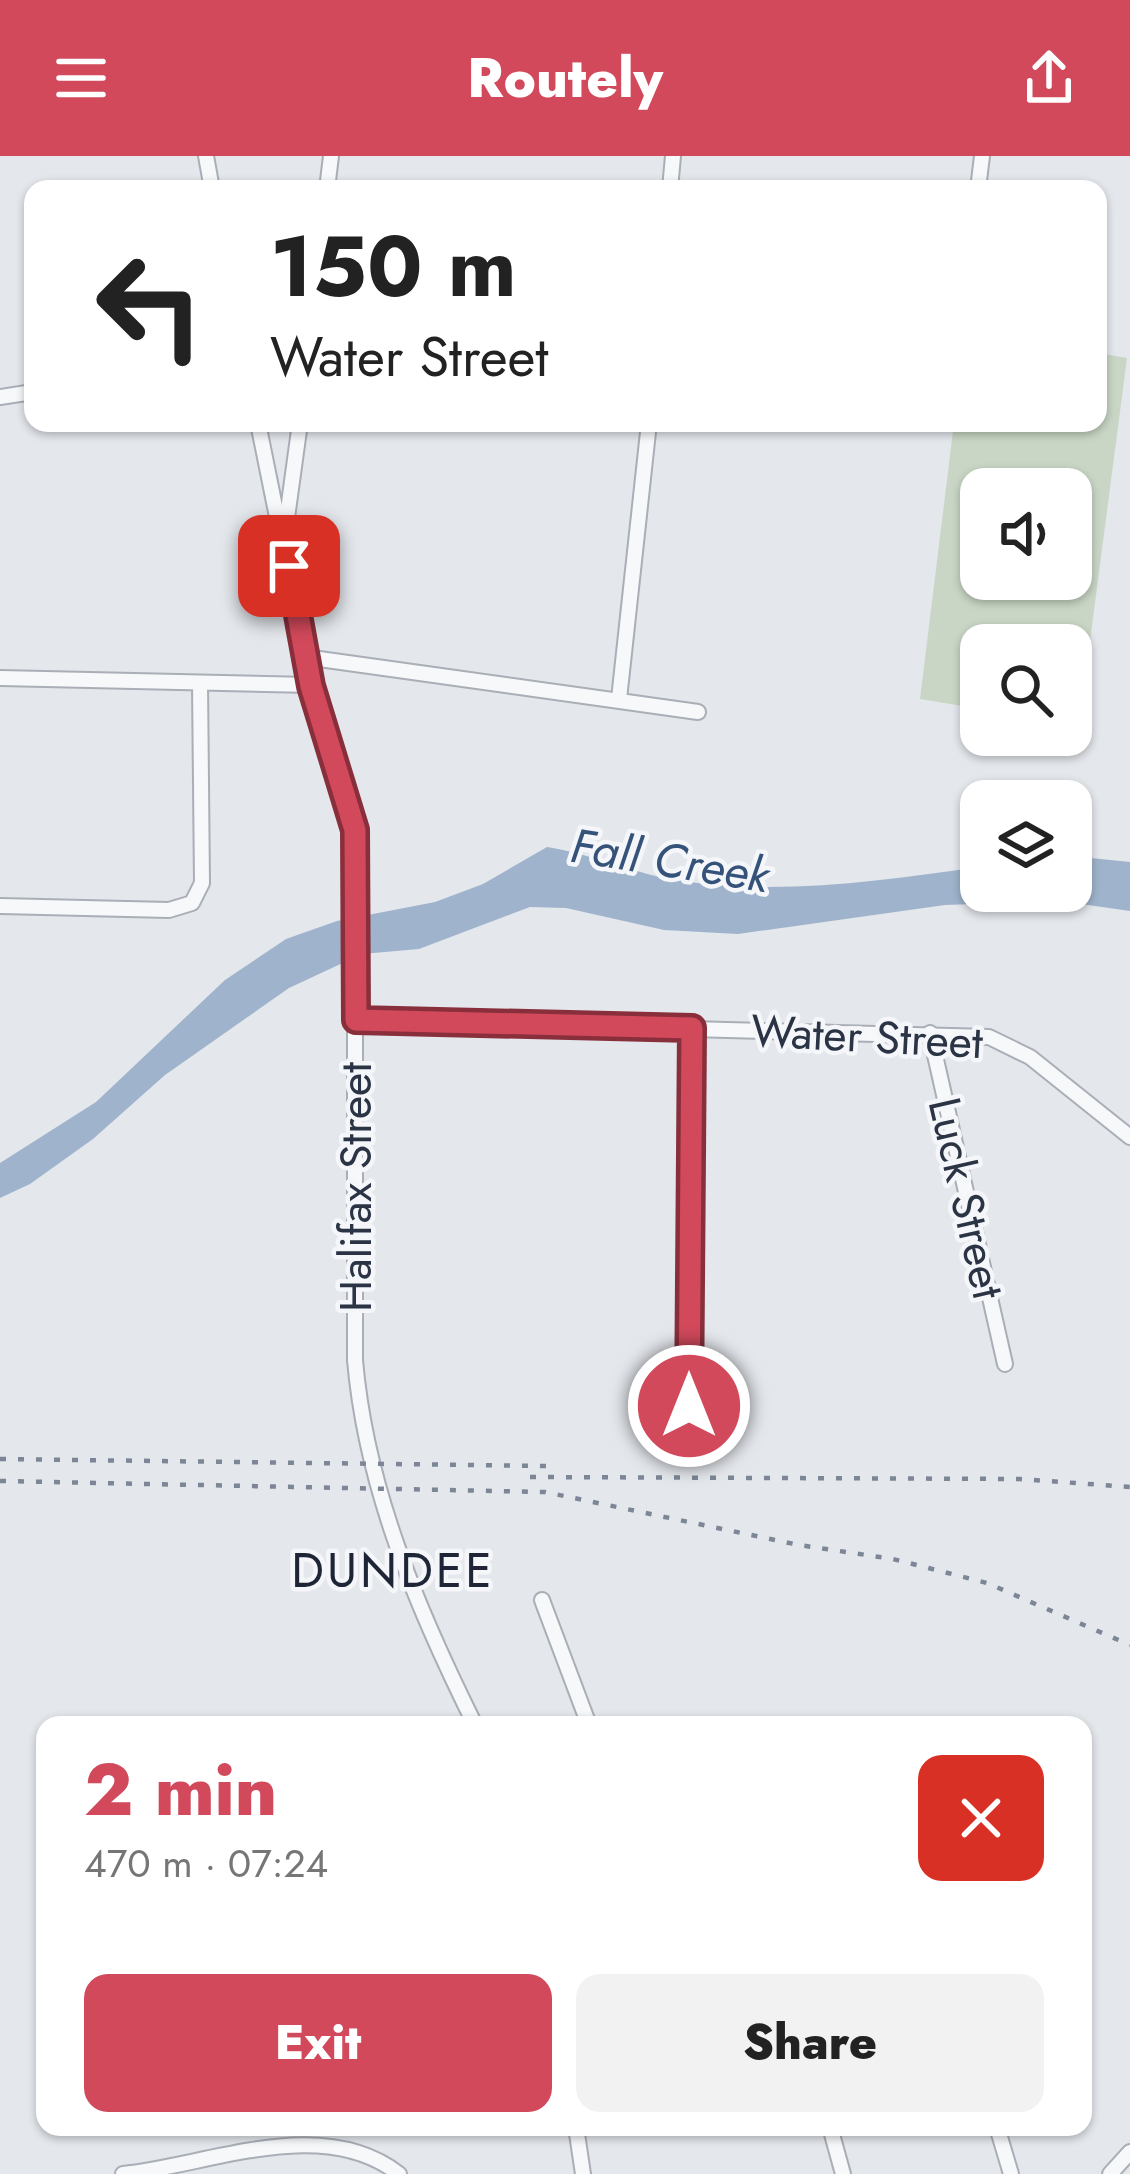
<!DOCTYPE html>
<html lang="en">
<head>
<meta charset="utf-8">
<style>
	:root { --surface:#fff; --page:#f2f2f2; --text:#222; --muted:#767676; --accent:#d1495b }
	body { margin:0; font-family:Jost,sans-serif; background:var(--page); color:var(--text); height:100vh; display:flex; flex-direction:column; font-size:45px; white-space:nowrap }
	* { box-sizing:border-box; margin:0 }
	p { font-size:39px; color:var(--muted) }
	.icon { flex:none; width:66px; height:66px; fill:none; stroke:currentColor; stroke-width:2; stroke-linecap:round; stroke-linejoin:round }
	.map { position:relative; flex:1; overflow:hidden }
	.drawer { position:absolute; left:36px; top:1560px; width:1056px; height:420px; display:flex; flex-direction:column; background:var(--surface); border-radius:24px; box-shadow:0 3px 9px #0004 }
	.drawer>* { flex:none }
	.top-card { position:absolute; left:24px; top:24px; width:1083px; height:252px; border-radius:24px; box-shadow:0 3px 9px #0004; background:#fff; color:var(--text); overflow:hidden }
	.tools { position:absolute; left:960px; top:312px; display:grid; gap:24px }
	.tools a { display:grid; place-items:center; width:132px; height:132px; border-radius:24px; background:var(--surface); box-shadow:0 3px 9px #0004; font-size:60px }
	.pin { position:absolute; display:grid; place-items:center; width:102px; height:102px; color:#fff; margin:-51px; border-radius:24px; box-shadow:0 6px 18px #0006 }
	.me { position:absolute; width:132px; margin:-66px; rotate:0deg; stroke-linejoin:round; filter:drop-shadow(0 0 9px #0008) }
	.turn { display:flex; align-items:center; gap:42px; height:252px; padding:0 48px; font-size:54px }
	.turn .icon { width:156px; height:156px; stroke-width:2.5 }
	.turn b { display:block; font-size:84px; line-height:102px }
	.round { display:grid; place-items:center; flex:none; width:126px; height:126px; border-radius:24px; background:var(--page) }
	.head { display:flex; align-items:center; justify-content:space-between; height:204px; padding:0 48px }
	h1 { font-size:72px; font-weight:800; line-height:90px; color:var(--accent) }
	.action { display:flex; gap:24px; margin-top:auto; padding:24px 48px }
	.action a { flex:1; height:138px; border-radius:24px; background:var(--accent); color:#fff; font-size:48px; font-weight:800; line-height:138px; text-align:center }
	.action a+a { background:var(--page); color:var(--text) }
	header { display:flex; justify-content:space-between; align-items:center; height:156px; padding:0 48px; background:var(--accent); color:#fff; font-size:54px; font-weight:800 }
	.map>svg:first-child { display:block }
</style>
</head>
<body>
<header><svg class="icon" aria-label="menu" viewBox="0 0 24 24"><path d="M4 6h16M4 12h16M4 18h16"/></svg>Routely<svg class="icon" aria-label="share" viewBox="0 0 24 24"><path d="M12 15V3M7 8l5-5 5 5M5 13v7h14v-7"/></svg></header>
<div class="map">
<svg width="1130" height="2018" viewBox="0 0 1130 2018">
	<rect width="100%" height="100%" fill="#e4e7ec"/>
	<path fill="#c9d6c5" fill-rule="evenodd" d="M1098 197 1127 202 1079 569 1071 568V489H981V553L920 543 954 267H1098ZM1071 333V423H981V333Z"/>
	<path fill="#9fb4cc" d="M547 691C593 698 636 719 683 725 782 740 883 724 981 711V735H1071V700L1130 706V755L1060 745 945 749 738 778 664 774 566 752 530 751 419 793 362 798 289 832 165 919 93 983 30 1028 0 1042V1007L96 946 225 824 286 783 337 765 435 746 483 728Z"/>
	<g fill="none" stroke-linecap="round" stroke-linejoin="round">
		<g stroke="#a9aeb7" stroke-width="18">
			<g id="minor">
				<polyline points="206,0 212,33"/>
				<polyline points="327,33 331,0"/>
				<polyline points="670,33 673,0"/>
				<polyline points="978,33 982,0"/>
				<polyline points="0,241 33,236"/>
				<path d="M258 267 311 529 355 674V1204C366 1333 418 1454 475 1569"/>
				<polyline points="286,369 300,267"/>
				<polyline points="305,501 698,556"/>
				<polyline points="0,522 311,529"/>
				<polyline points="619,543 649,267"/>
				<polyline points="0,750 169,754 192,747 202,727 200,527"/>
				<polyline points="355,864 989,881 1030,901 1130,981"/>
				<polyline points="930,877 1005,1208"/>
				<polyline points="689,1249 692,873"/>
				<polyline points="542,1444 589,1569"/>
				<polyline points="576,1971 583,2018"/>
				<polyline points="830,1971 843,2018"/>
				<polyline points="997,1971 1011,2018"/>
				<path d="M123 2018C210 2009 322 1958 399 2018"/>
				<polyline points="1110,2018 1130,1996"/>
			</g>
		</g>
		<use href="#minor" stroke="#f7f8fa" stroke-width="14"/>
		<g stroke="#7d8696" stroke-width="4.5" stroke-dasharray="6 12" stroke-linecap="butt">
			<polyline points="0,1303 548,1310"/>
			<polyline points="530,1321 1020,1323 1130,1331"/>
			<polyline points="0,1325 545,1336 799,1389 893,1403 987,1427 1130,1489"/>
		</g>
	</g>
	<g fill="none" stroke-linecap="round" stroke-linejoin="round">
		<g stroke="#882f3b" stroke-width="30">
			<polyline id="route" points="289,410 311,530 355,674 356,864 692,872 689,1250"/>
		</g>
		<use href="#route" stroke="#d1495b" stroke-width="21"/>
	</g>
	<g text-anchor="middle" stroke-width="9" stroke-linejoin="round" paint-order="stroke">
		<g font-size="45" fill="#2b3445" stroke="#f4f6f9">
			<text transform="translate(867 880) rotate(3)" y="16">Water Street</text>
			<text transform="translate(355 1031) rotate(-90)" y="16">Halifax Street</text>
			<text transform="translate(967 1042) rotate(77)" y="16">Luck Street</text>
		</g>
		<g font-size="48" font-style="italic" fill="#34527a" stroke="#f4f6f9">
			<text transform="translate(670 704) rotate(9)" y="17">Fall Creek</text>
		</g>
		<g font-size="48" letter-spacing="3" fill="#1d2536" stroke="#f4f6f9">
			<text x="393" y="1431">DUNDEE</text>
		</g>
	</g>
</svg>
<div class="tools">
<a><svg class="icon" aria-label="sound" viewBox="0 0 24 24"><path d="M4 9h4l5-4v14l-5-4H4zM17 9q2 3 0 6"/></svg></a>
<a><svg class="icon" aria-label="search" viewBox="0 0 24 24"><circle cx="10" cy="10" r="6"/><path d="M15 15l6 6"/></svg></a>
<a><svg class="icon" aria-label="layers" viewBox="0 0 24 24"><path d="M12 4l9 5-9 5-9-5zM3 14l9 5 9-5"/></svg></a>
</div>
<div class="pin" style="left:289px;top:410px;background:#d93025"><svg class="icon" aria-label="arrive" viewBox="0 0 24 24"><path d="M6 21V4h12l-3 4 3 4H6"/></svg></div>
<svg class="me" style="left:689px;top:1250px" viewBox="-20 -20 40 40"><circle r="17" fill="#d1495b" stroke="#fff" stroke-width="3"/><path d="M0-11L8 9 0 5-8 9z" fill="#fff"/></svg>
<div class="top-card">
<div class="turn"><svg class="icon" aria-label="left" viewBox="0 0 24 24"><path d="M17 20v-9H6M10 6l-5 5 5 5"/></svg><div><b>150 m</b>Water Street</div></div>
</div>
<section class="drawer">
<div class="head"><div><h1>2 min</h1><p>470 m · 07:24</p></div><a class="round" style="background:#d93025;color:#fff"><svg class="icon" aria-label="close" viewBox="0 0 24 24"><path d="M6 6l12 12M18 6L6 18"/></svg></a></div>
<div class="action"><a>Exit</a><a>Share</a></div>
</section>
</div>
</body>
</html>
